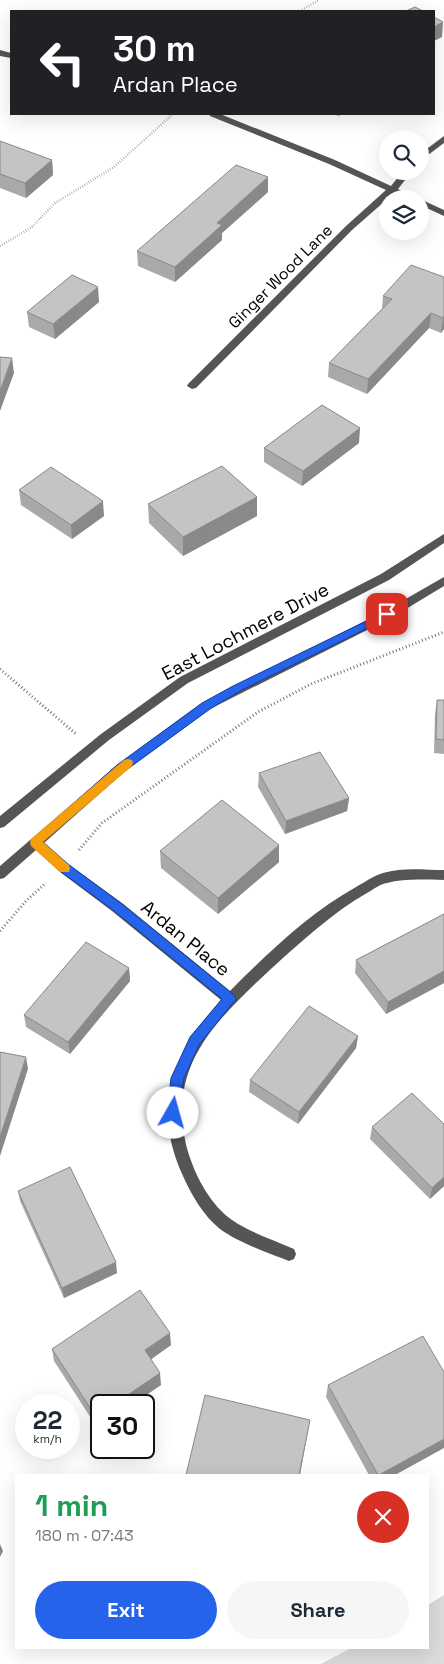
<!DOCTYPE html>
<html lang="en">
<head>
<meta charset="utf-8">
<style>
	:root { --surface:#fff; --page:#f6f6f7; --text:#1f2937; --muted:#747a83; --accent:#2563eb }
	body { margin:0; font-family:"Space Grotesk",sans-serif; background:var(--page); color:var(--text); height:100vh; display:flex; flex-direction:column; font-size:19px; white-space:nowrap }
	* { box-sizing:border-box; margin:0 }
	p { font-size:16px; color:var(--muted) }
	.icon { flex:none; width:28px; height:28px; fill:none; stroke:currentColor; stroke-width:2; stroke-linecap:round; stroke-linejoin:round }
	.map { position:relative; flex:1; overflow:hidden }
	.side { position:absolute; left:15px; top:1474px; width:414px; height:175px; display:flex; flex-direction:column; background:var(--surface); border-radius:0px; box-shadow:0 5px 20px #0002 }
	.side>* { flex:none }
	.hud { position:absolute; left:10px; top:10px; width:425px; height:105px; border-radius:0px; box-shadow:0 5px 20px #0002; background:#202124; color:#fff; overflow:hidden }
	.fabs { position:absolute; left:379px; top:130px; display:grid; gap:10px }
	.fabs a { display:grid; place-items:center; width:50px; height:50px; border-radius:50%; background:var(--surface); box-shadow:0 5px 20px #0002; font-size:25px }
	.speed { position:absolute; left:15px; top:1394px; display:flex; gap:10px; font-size:25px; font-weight:700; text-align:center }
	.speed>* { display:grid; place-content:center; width:65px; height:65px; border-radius:50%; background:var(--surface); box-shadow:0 5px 20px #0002; line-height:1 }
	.speed small { font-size:12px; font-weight:400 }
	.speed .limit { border:2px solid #111; border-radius:8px; background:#fff; color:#111 }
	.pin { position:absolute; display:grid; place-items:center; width:42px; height:42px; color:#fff; margin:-21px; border-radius:10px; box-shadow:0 2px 8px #0006 }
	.me { position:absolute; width:55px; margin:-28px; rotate:7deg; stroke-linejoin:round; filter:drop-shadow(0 0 4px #0008) }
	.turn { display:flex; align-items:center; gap:18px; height:105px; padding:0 20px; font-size:22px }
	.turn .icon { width:65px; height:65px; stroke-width:2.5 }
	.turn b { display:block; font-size:35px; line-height:42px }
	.round { display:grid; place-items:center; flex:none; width:52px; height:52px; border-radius:26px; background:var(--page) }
	.overview { display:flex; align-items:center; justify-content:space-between; height:85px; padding:0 20px }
	h1 { font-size:30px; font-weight:800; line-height:38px; color:#1e9e55 }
	.button { display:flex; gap:10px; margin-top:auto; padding:10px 20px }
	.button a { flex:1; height:58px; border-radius:30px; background:var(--accent); color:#fff; font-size:20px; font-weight:800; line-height:58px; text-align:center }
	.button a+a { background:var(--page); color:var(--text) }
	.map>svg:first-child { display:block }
</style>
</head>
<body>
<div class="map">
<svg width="444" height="1664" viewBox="0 0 444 1664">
	<rect width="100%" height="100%" fill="#fff"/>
	<polygon fill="#dcdcdc" points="444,1595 444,1664 321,1664 351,1648 428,1648 428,1605"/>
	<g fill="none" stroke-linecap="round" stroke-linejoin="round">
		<g stroke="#777" stroke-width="2.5" stroke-dasharray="0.5 2" stroke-linecap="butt">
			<polyline points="300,11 319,0"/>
			<polyline points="0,246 32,227 55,203 114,167 173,114"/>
		</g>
		<g stroke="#777" stroke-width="3" stroke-dasharray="1 2.5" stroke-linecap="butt">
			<polyline points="0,669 76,734"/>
			<polyline points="79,850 102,823 258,712 311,684 444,632"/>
			<polyline points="0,931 26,901 46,883"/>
		</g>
		<g fill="#555" fill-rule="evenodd">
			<polygon points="0,50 11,53 11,58 0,56"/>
			<polygon points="209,114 220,114 335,160 391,186 403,171 412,171 398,189 416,199 404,199 393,194 352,230 196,388 192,389 187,386 188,384 346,226 386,190 329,164 210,116"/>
			<polygon points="444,136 444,143 420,161 420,154"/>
			<polygon points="420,199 444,210 444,216 420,205"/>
			<polygon points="444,534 444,543 389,580 188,683 109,740 4,827 0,828 0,816 101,734 180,677 381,574"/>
			<path d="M444 577V586L391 618 210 709 125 771 44 843 68 864 122 903 230 991C268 953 309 913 356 887 365 882 373 876 383 873 403 867 424 870 444 870V880C426 880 405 878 387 883 380 884 374 889 367 893 332 913 302 941 272 968 214 1022 163 1069 189 1155 197 1179 211 1205 232 1220 251 1233 274 1240 294 1249L296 1254 294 1259 289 1261C267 1252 239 1243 220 1229 203 1215 192 1196 183 1176 151 1107 173 1054 221 1000L112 911 60 872 36 850 4 878 0 879V866L117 765 202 703 383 612Z"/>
		</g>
	</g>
	<g fill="#a9a9a9">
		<polygon points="332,114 342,114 339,116"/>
		<polygon points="0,141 52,160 53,175 26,198 0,188"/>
		<polygon points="268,177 268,192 222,233 222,240 175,282 138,266 137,251"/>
		<polygon points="444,277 444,329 441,333 429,328 367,394 328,377 329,363 382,309 383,296"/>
		<polygon points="99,302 55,339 29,327 27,312"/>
		<polygon points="359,443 302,486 264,462 264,448"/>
		<polygon points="19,490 104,516 72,539 21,505"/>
		<polygon points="257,497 257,516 183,556 149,523 148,504"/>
		<polygon points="437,700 444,700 444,754 434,753 435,714"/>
		<polygon points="259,773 349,798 347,811 285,834 258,787"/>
		<polygon points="160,851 279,862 218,914 161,868"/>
		<polygon points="444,914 444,983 386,1014 355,973 356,960"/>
		<polygon points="129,968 130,981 70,1054 26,1027 24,1015"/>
		<polygon points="358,1036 356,1048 298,1124 249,1092 250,1080"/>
		<polygon points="372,1127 444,1186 430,1199 370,1139"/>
		<polygon points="18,1191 117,1273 64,1298 20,1201"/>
		<polygon points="171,1345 151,1359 161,1385 101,1405 101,1426 98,1429 54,1361 52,1349"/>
		<polygon points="328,1385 395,1475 369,1475 326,1397"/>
	</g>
	<g fill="#898989">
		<polygon points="443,22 442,37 434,41 434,27"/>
		<polygon points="52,160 53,175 26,198 25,183"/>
		<polygon points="268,177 268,192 222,233 222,240 175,282 175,267 217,223"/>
		<polygon points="98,287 99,302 55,339 53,324"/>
		<polygon points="431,313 429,328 367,394 368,379"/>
		<polygon points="444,316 444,329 441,333 443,318"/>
		<polygon points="12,358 14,373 0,411 0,391"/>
		<polygon points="360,428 359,443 302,486 303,471"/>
		<polygon points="257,497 257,516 183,556 183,537"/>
		<polygon points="103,501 104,516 72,539 71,525"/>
		<polygon points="349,798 347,811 285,834 286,821"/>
		<polygon points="279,845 279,862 218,914 218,898"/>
		<polygon points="129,968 130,981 70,1054 68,1042"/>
		<polygon points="444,971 444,983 386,1014 388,1002"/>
		<polygon points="358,1036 356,1048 298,1124 299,1112"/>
		<polygon points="26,1057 28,1069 0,1156 0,1137"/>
		<polygon points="444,1177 444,1186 430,1199 432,1188"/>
		<polygon points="116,1262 117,1273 64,1298 62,1288"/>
		<polygon points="170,1333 171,1345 146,1363 145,1350"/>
		<polygon points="160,1373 161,1385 132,1405 113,1405"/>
		<polygon points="101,1413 101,1426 98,1429 96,1417"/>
		<polygon points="310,1420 300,1475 299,1475"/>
		<polygon points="444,1439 444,1448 395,1475 379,1475"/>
		<polygon points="0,1544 3,1551 0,1557"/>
	</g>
	<g fill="#c4c4c4" stroke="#898989">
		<polygon points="415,7 423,11 406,11"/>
		<polygon points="434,17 443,22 434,27"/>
		<polygon points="0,141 52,160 25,183 0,174"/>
		<polygon points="236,165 268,177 217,223 222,225 175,267 137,251"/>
		<polygon points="411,265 444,277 444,316 443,318 431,313 368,379 329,363 392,299 383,296"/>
		<polygon points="72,275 98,287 53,324 27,312"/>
		<polygon points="0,357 12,358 0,391"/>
		<polygon points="322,405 360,428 303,471 264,448"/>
		<polygon points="222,466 257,497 183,537 148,504"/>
		<polygon points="51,467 103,501 71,525 19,490"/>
		<polygon points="437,700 444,700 444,740 436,739"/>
		<polygon points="320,752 349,798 286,821 259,773"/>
		<polygon points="222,800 279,845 218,898 160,851"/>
		<polygon points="444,914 444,971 388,1002 356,960"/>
		<polygon points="86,942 129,968 68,1042 24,1015"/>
		<polygon points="309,1006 358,1036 299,1112 250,1080"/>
		<polygon points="0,1052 26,1057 0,1137"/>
		<polygon points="412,1093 444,1124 444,1177 432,1188 372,1127"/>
		<polygon points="70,1167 116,1262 62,1288 18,1191"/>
		<polygon points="140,1290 170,1333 145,1350 160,1373 113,1405 101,1405 101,1413 96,1417 52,1349"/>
		<polygon points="423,1336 444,1372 444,1439 379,1475 378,1475 328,1385"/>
		<polygon points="205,1395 310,1420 299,1475 186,1475"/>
	</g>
	<polygon fill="#2563eb" stroke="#184099" points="387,611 392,614 390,617 240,691 210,709 125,771 43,842 68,864 122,904 234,995 236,999 199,1045 184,1078 179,1113 178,1117 173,1119 168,1117 167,1113 171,1078 190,1037 222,999 113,910 60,871 30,842 117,765 202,703 233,686"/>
	<polygon fill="#f59e0b" points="128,759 132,760 133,763 132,766 43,842 69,865 70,868 69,872 60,872 31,846 30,842 31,839 124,760"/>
	<g text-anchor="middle" stroke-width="4" stroke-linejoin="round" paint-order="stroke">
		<g font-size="16" fill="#000" stroke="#fff">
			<text transform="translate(280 276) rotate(-45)" y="6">Ginger Wood Lane</text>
		</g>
		<g font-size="19" fill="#000" stroke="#fff">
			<text transform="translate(245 631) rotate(-28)" y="7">East Lochmere Drive</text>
			<text transform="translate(186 938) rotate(39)" y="7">Ardan Place</text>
		</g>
	</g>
</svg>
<div class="fabs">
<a><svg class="icon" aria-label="search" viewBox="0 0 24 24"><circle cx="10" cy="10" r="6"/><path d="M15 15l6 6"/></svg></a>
<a><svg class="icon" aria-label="layers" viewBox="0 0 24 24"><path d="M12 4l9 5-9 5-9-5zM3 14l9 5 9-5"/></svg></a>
</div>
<div class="speed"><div>22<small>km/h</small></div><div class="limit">30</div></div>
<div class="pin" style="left:387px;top:614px;background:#d93025"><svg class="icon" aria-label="arrive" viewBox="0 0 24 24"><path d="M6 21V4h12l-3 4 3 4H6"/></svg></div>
<svg class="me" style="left:173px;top:1113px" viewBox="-20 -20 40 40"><circle r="19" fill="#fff"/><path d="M0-13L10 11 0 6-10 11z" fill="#2563eb"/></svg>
<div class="hud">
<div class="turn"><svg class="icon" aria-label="left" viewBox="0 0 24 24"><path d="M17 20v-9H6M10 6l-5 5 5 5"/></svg><div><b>30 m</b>Ardan Place</div></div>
</div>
<section class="side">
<div class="overview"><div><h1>1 min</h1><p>180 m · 07:43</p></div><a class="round" style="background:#d93025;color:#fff"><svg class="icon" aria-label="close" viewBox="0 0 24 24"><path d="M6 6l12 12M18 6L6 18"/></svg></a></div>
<div class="button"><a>Exit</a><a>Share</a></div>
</section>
</div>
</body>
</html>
